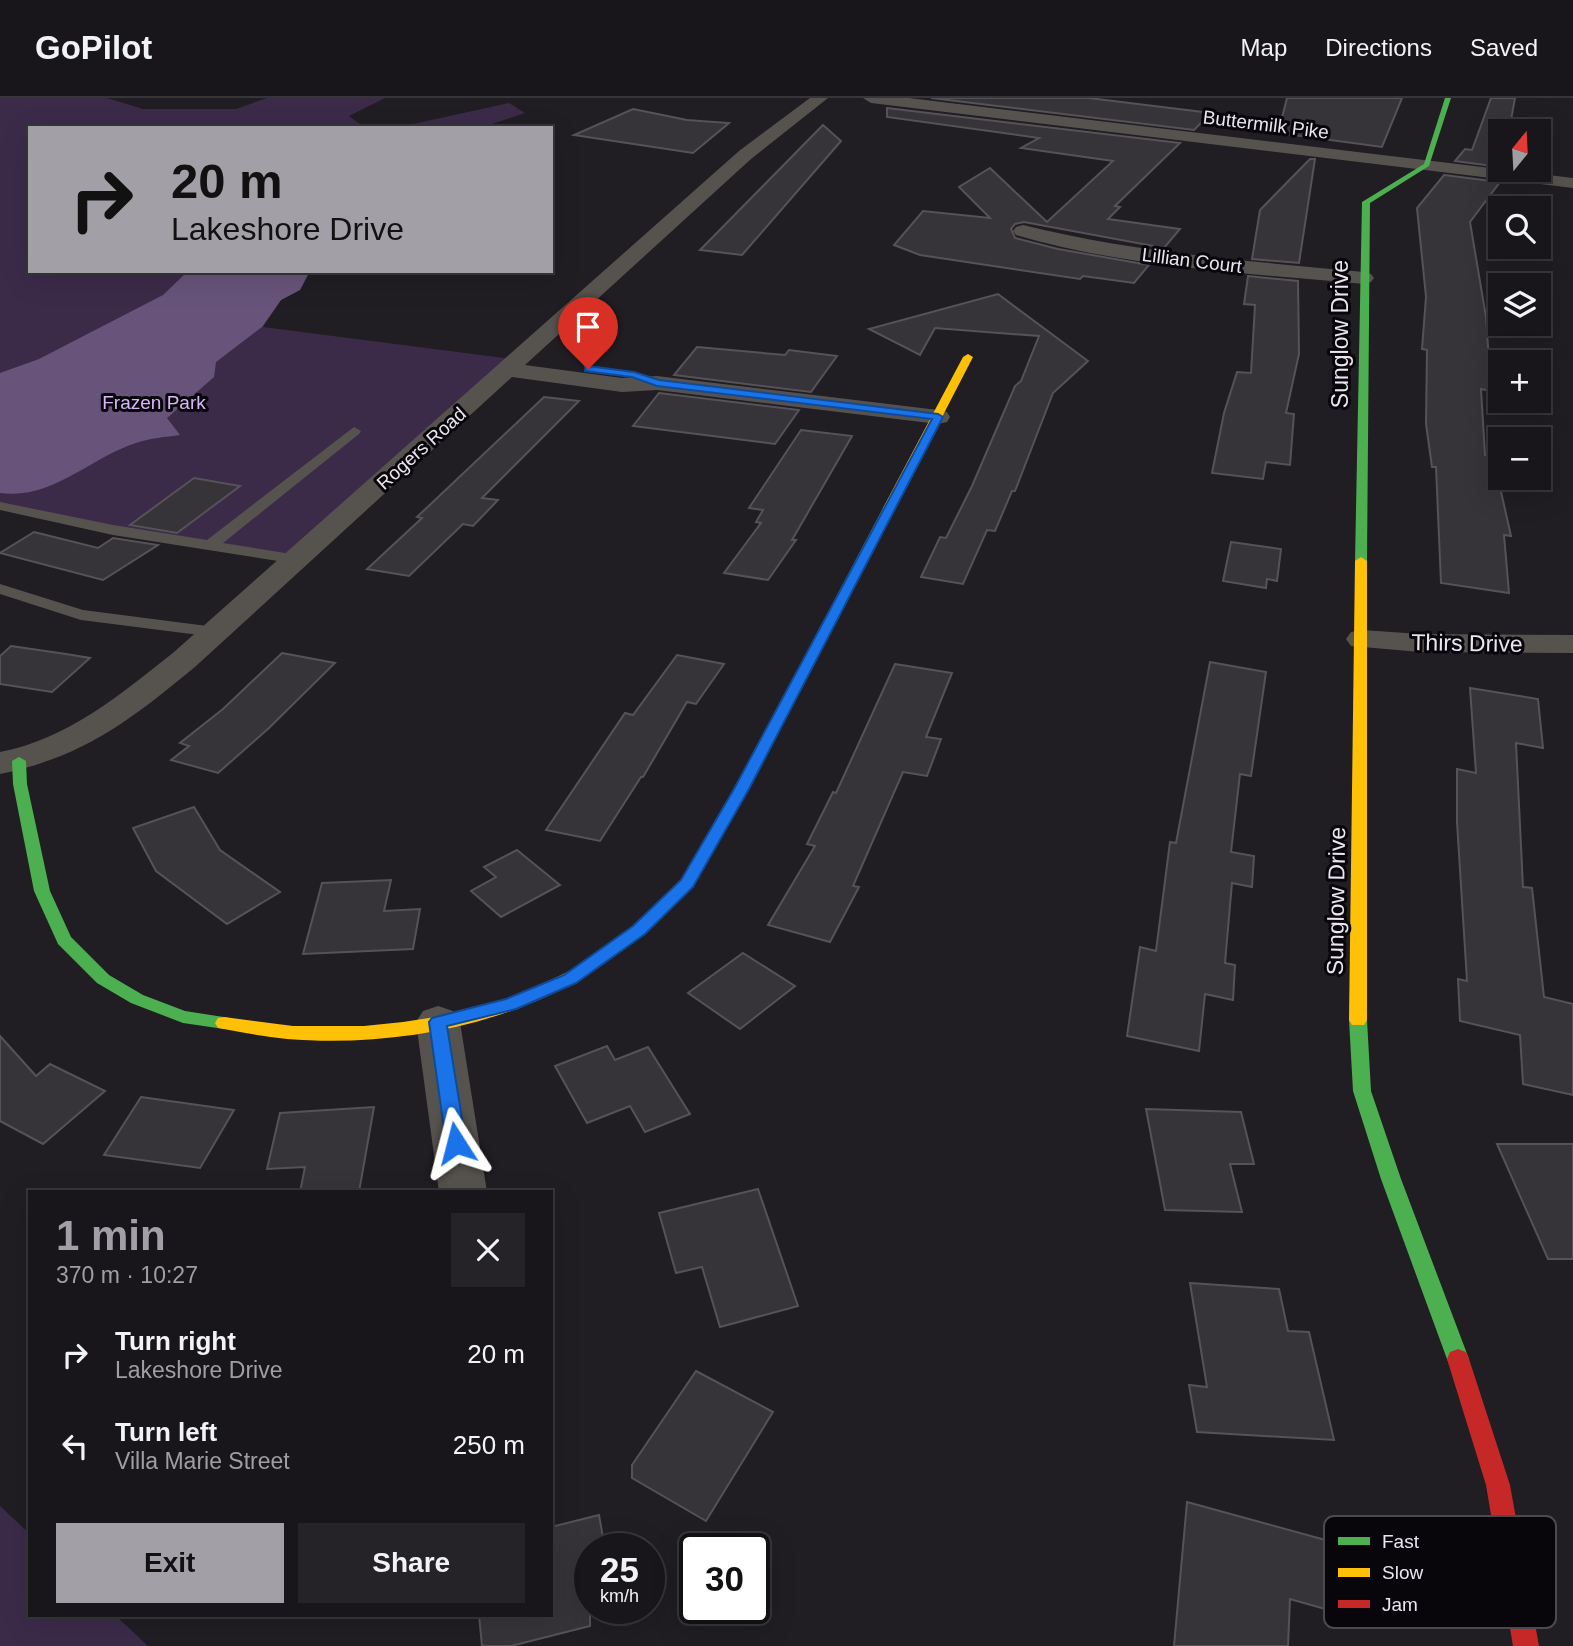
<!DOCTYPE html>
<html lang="en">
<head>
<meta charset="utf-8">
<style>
	:root { --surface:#18161a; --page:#252327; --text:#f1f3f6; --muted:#9f9fa2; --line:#363539; --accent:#a39fa7 }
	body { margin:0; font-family:Helvetica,sans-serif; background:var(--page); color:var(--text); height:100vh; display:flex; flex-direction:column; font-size:26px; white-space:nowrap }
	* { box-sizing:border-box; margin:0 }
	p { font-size:23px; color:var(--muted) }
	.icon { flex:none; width:38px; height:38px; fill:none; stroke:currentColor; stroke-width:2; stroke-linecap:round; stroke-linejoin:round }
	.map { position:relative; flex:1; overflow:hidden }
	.drawer { position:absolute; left:28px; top:1092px; width:525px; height:427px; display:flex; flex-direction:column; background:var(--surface); border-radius:0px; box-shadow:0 7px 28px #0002,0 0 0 2px var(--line) }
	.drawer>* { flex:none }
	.hud { position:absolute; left:28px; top:28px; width:525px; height:147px; border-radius:0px; box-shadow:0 7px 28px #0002,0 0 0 2px var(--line); background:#a39fa7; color:#111; overflow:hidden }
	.needle { width:46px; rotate:18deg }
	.fabs { position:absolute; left:1488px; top:21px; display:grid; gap:14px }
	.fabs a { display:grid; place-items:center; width:63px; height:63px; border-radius:0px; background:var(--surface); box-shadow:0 7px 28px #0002,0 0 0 2px var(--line); font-size:35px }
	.speed { position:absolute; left:574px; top:1435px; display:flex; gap:14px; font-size:35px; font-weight:700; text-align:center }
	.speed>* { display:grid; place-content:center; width:91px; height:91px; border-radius:50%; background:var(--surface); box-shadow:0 7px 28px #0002,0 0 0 2px var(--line); line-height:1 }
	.speed small { font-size:18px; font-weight:400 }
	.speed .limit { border:4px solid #111; border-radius:10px; background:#fff; color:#111 }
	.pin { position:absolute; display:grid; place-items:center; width:60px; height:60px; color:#fff; margin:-72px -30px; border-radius:50% 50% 50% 0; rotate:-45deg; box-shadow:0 0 7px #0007 }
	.pin .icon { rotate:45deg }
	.me { position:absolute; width:77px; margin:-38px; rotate:351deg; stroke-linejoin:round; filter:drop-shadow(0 0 5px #0008) }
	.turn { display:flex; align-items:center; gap:24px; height:147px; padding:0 28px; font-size:32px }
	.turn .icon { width:91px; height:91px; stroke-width:2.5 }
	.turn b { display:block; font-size:49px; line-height:60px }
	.round { display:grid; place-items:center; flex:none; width:74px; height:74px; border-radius:0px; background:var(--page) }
	.overview { display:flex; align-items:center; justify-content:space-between; height:119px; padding:0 28px }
	h1 { font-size:42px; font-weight:700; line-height:52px; color:var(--accent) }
	.button { display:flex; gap:14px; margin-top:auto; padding:14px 28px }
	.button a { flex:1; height:80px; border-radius:0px; background:var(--accent); color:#111; font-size:28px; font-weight:700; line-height:80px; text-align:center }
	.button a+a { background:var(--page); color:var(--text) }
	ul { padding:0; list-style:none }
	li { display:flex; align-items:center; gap:21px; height:91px; padding:0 28px }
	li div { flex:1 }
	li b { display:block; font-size:26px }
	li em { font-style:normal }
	header { display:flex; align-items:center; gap:42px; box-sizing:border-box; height:98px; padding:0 35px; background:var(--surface); border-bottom:2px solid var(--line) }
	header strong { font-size:33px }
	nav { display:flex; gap:38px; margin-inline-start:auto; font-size:24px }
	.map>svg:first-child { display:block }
</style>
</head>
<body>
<header>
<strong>GoPilot</strong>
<nav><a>Map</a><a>Directions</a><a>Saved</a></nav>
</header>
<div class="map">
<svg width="1573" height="1548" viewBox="0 0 1573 1548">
	<rect width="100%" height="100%" fill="#201d23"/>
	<g fill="#3b2b49">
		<polygon points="0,0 107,0 143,11 236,11 267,0 385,0 349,18 364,29 413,26 509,5 525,15 480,30 30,30 30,173 310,173 300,192 281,202 263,229 520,262 297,461 0,408"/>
		<polygon points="0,1408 30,1436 30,1517 115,1517 148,1548 0,1548"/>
	</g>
	<path fill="#68547a" d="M188 173H310L300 192 281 202 262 229 216 264 214 279 167 320 180 337C166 339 150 340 136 345 89 360 53 402 0 395V275L39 261 163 197Z"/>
	<g fill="#373439" stroke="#555258" stroke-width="2">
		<polygon points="931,0 1089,0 1211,15 1194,32"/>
		<polygon points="1287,0 1402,0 1382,49 1278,35"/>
		<polygon points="1491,0 1515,0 1509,33 1500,33 1500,69 1455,63 1465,51 1472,52"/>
		<polygon points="887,10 1180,45 1115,108 1120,109 1108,121 1180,131 1164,150 1024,124 1015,126 1011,131 1015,140 1058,151 1149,167 1134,185 1083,178 1080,181 920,157 894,147 923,113 990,120 959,89 990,70 1047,124 1113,63 1021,50 1039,40 887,19"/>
		<polygon points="633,11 687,22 729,25 693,55 574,37"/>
		<polygon points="823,27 841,43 742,157 700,152"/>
		<polygon points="1310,61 1315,61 1299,165 1252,161 1260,112"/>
		<polygon points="1444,77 1500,84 1470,124 1486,219 1491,293 1481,291 1485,357 1493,358 1511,438 1504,437 1509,495 1441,485 1436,369 1432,369 1426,326 1427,252 1422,251 1426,199 1417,110"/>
		<polygon points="1248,178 1298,183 1299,256 1286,315 1294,316 1290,367 1266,364 1263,381 1212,375 1224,315 1237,274 1251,275 1255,207 1244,206"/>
		<polygon points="998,196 1088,263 1053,295 1015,393 1012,393 995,433 987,432 963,486 921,479 940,439 946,440 972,388 1015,288 1021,283 1039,238 935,230 920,257 869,231"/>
		<polygon points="697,249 785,257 789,252 837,258 811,294 674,277"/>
		<polygon points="659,295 799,312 775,346 633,328"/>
		<polygon points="544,299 579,303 482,400 498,402 473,428 463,426 409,478 367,471 422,420 417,419"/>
		<polygon points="801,332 852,338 792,442 796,442 768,482 724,475 761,425 756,424 763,412 749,410"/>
		<polygon points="194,380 240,388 177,435 130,427"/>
		<polygon points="34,434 98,450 113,440 158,447 103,482 0,455"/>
		<polygon points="1231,444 1281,451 1277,483 1267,481 1266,490 1223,483"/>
		<polygon points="11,548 66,556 90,560 52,594 0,586 0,558"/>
		<polygon points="282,555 335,565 269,630 218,675 171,662 189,648 180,645 223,611"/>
		<polygon points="677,557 724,566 696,606 687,604 643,679 641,679 600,743 546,732 625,615 633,617"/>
		<polygon points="1210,564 1266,574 1251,678 1240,676 1231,754 1254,758 1252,789 1232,785 1225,865 1235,867 1233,902 1205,896 1199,953 1127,938 1140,849 1156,853 1170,744 1176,745"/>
		<polygon points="895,566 952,575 926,639 941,641 927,678 903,674 853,788 859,789 830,844 768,827 815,748 807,746 833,694 836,695"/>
		<polygon points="1470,590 1538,601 1543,650 1516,645 1523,789 1532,790 1544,899 1573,906 1573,997 1523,986 1520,937 1460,923 1458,881 1467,883 1457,724 1457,671 1476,675"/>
		<polygon points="194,709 220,752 280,794 227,826 156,773 133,730"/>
		<polygon points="517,752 560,787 501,819 471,793 496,779 484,769"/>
		<polygon points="391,782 384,813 420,811 413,851 303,856 322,785"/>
		<polygon points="743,855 795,888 740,931 688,895"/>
		<polygon points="0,938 36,978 50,966 105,993 43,1046 0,1023"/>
		<polygon points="607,948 615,962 648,949 690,1016 645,1034 630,1008 587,1025 555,968"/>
		<polygon points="141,999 234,1012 200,1070 104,1057"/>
		<polygon points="374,1009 359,1094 300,1094 305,1069 267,1071 280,1015"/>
		<polygon points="1146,1011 1241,1014 1254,1066 1230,1066 1242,1114 1165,1112"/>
		<polygon points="1497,1046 1573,1046 1573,1161 1548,1161"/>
		<polygon points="758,1091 798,1208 720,1229 702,1169 676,1175 659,1115"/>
		<polygon points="1190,1185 1279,1191 1288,1233 1309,1234 1334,1342 1197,1334 1189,1287 1207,1289"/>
		<polygon points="696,1273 773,1314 706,1423 632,1380 632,1367"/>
		<polygon points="1187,1404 1340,1446 1339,1515 1290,1501 1288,1548 1174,1548"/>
		<polygon points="599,1417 605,1451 590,1451 590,1528 511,1548 482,1548 479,1517 551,1517 551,1429"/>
	</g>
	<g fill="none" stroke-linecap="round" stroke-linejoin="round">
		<g fill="#56534f" fill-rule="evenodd">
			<polygon points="354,329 361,333 359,336 223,445 303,458 305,461 297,466 113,437 0,412 0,404 113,427 207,442"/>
			<polygon points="0,486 83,512 215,529 224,534 215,539 81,522 0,496"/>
		</g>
		<g fill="#56534f" fill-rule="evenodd">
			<path d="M810 0H828L751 61 525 267 622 280 657 278 938 312 947 314 950 319 947 324 938 326 657 292 622 294 512 279 196 568C132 621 84 659 0 676V654C68 641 121 596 174 554L739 53Z"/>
			<polygon points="863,0 909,0 1573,80 1573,90 871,5"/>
			<path d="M1023 127C1135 155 1250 163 1364 174L1371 176 1374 180 1371 184 1364 186C1249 175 1128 170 1016 137L1013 133 1016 129Z"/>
			<polygon points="1362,532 1420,536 1573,537 1573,555 1420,554 1351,548 1346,541 1351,534"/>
			<polygon points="438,908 453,913 460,924 487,1094 439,1094 416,924 423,913"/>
		</g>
		<g fill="#4caf50" fill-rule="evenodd">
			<polygon points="1445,0 1451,0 1429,68 1370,105 1367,463 1361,467 1355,463 1362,104 1424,66"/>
			<polygon points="889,407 895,410 749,691 693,789 645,836 586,878 574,878 572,874 574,870 633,828 681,782 735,691 883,410"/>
			<polygon points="19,659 26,663 27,686 50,793 71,839 109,877 143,897 185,913 230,920 233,925 230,930 224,931 183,925 131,905 97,885 58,846 34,793 13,686 12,663"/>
			<polygon points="1358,916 1364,917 1367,922 1371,993 1401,1081 1469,1261 1466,1268 1458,1271 1450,1268 1447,1261 1381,1081 1353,993 1349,922 1352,917"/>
		</g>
		<g fill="#ffc107" fill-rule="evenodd">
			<polygon points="968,256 973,259 895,410 885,412 883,410 963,259"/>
			<polygon points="1361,459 1367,463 1367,922 1364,927 1352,927 1349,922 1355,463"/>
			<path d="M580 868 586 870 588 874 586 878C498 930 388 949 287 941 266 939 245 935 224 931L218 930 215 925 218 920 224 919 293 928H364L403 924 442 918 511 901Z"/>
		</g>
		<polygon fill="#c62828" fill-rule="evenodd" points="1458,1251 1466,1254 1469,1261 1510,1387 1539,1548 1513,1548 1486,1387 1447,1261 1450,1254"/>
	</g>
	<polygon fill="#1a73e8" stroke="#114b97" stroke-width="2" points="588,268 634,274 659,282 938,316 943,319 749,691 693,789 645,836 576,885 516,911 447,928 466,1045 463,1051 456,1053 449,1051 446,1045 429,924 432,920 506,901 564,877 633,828 681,782 734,691 932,321 657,288 632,279 585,273 585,269"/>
	<g text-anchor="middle" stroke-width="6" stroke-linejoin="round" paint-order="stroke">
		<g font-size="19" fill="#eae5ee" stroke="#08060b">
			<text transform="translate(1266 26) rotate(7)" y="7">Buttermilk Pike</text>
			<text transform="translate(1192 162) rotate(7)" y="7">Lillian Court</text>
			<text transform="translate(421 350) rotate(-42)" y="7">Rogers Road</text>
		</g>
		<g font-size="19" fill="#d8b6f9" stroke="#08060b">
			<text x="154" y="311">Frazen Park</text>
		</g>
		<g font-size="23" fill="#eae5ee" stroke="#08060b">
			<text transform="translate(1340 236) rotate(-90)" y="8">Sunglow Drive</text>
			<text transform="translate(1467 545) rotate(1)" y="8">Thirs Drive</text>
			<text transform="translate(1336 803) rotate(-89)" y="8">Sunglow Drive</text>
		</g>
	</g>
	<rect x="1324" y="1418" width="232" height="112" rx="10" fill="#08060b" stroke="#4c494f" stroke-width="2"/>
	<rect x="1338" y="1439" width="32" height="8" fill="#4caf50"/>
	<rect x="1338" y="1470" width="32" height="9" fill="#ffc107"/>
	<rect x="1338" y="1502" width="32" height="8" fill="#c62828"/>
	<g font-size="19" fill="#eae5ee">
		<text x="1382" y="1450">Fast</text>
		<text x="1382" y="1481">Slow</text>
		<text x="1382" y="1513">Jam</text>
	</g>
</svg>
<div class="fabs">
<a><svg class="needle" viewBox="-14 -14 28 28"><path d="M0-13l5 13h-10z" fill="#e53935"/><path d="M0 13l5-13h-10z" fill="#9f9fa2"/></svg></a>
<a><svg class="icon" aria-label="search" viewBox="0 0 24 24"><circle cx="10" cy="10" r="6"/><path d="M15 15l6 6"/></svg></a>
<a><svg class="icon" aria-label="layers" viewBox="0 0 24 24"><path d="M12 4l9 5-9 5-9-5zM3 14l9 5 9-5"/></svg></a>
<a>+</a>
<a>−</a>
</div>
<div class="speed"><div>25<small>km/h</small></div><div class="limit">30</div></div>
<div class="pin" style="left:588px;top:271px;background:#d93025"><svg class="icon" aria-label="arrive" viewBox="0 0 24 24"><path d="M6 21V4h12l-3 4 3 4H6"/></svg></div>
<svg class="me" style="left:456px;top:1045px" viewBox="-20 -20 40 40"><path d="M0-17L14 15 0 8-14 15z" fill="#1a73e8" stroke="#fff" stroke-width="4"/></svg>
<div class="hud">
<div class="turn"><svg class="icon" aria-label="right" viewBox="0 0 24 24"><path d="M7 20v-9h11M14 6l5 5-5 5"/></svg><div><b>20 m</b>Lakeshore Drive</div></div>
</div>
<section class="drawer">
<div class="overview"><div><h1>1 min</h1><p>370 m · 10:27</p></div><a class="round"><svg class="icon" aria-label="close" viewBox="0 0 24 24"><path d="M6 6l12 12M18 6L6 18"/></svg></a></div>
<ul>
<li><svg class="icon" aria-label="right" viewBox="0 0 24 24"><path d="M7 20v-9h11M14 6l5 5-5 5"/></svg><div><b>Turn right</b><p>Lakeshore Drive</p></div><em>20 m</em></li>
<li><svg class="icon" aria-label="left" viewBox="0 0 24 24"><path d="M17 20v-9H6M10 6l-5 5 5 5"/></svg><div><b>Turn left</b><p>Villa Marie Street</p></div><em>250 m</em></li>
</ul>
<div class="button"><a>Exit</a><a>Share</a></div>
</section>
</div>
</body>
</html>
